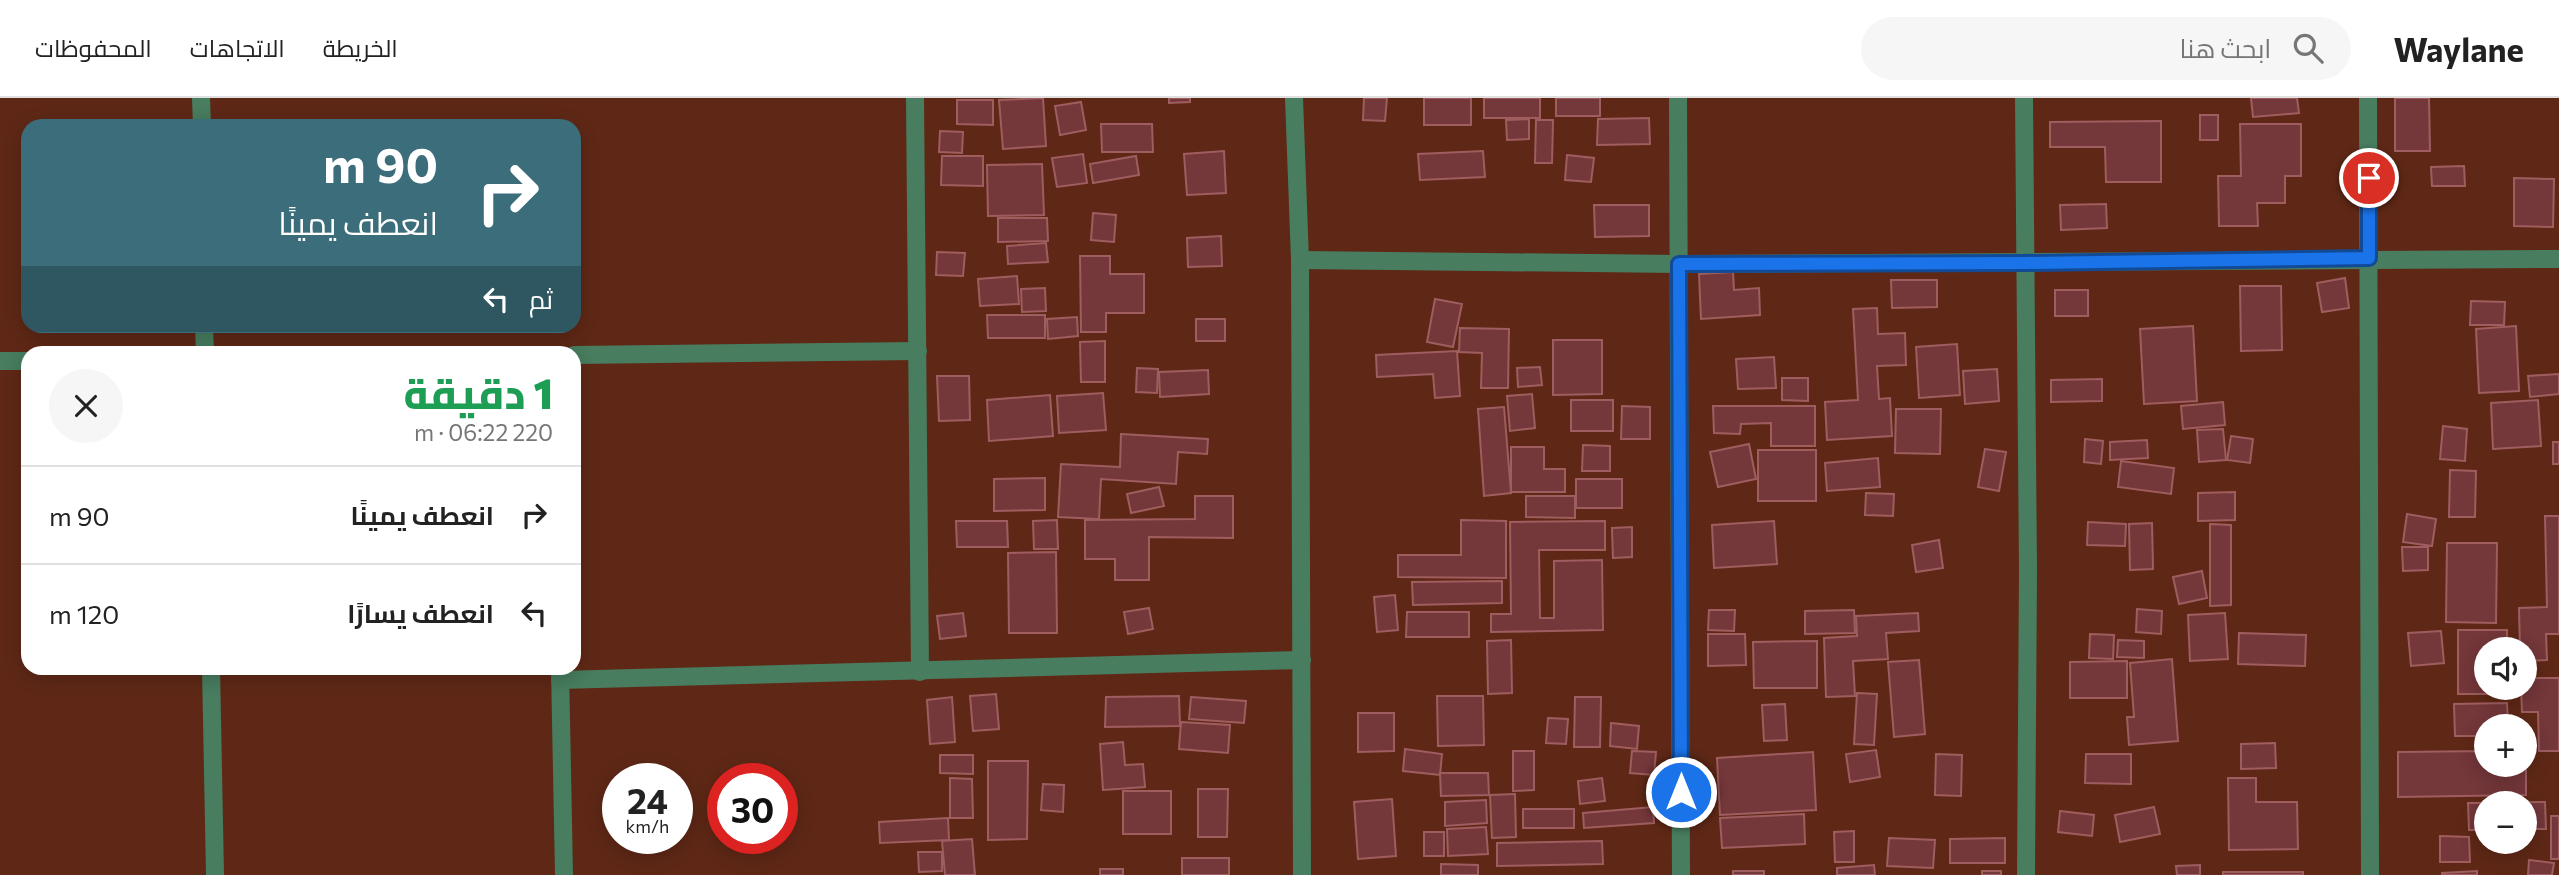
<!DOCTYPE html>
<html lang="ar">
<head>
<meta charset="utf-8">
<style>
	:root { --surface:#fff; --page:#f6f6f6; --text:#222; --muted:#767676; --line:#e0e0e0 }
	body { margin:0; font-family:Commissioner,Cairo,sans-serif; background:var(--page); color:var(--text); direction:rtl; height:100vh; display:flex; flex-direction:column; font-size:26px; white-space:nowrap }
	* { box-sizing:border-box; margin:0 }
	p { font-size:23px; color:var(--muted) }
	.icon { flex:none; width:38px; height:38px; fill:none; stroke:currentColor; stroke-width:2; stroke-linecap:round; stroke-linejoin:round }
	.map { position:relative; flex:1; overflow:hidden; direction:ltr }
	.panel { position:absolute; left:21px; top:248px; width:560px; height:329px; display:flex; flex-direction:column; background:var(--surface); border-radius:21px; box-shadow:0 4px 18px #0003; direction:rtl }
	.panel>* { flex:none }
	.hud { position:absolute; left:21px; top:21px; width:560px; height:214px; border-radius:21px; box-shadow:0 4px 18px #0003; direction:rtl; background:#3b6d7a; color:#fff; overflow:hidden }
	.controls { position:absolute; left:2474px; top:539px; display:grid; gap:14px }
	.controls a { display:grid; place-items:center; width:63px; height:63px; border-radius:50%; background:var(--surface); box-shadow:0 4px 18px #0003; font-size:35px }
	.speed { position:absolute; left:602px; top:665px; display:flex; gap:14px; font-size:35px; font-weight:700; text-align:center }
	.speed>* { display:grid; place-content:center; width:91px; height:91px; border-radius:50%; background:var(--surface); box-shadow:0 4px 18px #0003; line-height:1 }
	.speed small { font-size:18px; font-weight:400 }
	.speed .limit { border:10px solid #d22; background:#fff; color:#111 }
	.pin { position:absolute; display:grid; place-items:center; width:60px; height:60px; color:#fff; margin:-30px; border:4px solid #fff; border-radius:50%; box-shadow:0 2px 7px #0007 }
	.me { position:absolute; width:77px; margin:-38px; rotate:0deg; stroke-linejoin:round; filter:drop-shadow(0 0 5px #0008) }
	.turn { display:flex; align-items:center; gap:24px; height:147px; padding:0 28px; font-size:32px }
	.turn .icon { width:91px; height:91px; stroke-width:2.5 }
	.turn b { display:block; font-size:49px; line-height:60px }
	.then { display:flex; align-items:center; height:66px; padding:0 28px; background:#0003; gap:14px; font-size:26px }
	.round { display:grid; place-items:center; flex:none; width:74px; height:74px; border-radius:37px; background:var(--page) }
	.overview { display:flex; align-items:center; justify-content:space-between; height:119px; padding:0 28px }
	h1 { font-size:42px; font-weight:800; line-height:52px; color:#1e9e55 }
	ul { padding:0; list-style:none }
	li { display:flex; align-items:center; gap:21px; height:98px; padding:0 28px; border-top:2px solid var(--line) }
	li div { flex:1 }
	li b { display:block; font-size:26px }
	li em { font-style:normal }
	header { display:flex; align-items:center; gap:42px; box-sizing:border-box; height:98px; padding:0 35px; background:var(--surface); border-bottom:2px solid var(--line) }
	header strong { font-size:33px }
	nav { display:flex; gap:38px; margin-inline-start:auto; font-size:24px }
	.search { width:490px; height:63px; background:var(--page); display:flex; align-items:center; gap:18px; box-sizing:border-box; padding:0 24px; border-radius:38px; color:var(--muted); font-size:26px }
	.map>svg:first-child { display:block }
</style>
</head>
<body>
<header>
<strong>Waylane</strong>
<div class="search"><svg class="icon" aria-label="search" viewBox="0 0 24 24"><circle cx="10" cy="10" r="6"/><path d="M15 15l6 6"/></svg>ابحث هنا</div>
<nav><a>الخريطة</a><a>الاتجاهات</a><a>المحفوظات</a></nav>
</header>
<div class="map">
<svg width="2559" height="777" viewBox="0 0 2559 777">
	<rect width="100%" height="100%" fill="#5f2816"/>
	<g fill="#74373a" stroke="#9f5d5f" stroke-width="2">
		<polygon points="1043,0 1046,48 1003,51 999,2"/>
		<polygon points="1169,0 1190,0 1190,4 1169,5"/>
		<polygon points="1364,0 1387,0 1385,23 1363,22"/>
		<rect x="1424" y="0" width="47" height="27"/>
		<rect x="1484" y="0" width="56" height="20"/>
		<rect x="1556" y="0" width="44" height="18"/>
		<polygon points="2251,0 2297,0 2299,15 2253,19"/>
		<polygon points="2395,0 2429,0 2430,53 2395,53"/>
		<polygon points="957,2 993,2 993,27 957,26"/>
		<polygon points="1081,4 1086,32 1060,37 1055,8"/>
		<rect x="2200" y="17" width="18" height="25"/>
		<polygon points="1649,20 1650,46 1597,47 1598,21"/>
		<polygon points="1529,21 1529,41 1507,42 1506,22"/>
		<polygon points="1536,22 1553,22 1552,65 1535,65"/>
		<polygon points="2161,23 2161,84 2106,84 2105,49 2050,49 2050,24"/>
		<polygon points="1101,26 1152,26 1153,54 1102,54"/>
		<polygon points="2240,26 2301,26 2301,78 2285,78 2285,105 2257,105 2258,128 2219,128 2218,78 2241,78"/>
		<polygon points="940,33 963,34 962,55 939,54"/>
		<polygon points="1224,53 1226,95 1187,97 1184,56"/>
		<polygon points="1483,53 1485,79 1420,82 1418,56"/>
		<polygon points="1083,56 1087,85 1057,89 1052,60"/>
		<polygon points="1567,57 1594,60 1591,84 1565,82"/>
		<polygon points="942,58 983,58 983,88 941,87"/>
		<polygon points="1136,58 1139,77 1093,85 1090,66"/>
		<polygon points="1042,66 1044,117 988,118 987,67"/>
		<polygon points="2464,68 2465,88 2432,88 2431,69"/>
		<polygon points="2514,80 2554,81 2553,129 2514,128"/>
		<polygon points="2106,106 2107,130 2061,132 2060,107"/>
		<polygon points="1594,107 1649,107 1649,138 1595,139"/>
		<polygon points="1093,115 1116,117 1114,144 1091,142"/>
		<polygon points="998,120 1047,120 1048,143 998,144"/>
		<polygon points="1221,138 1222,168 1188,169 1187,140"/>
		<polygon points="1046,145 1048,164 1008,166 1007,148"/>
		<polygon points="937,154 965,155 963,178 936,177"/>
		<polygon points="1080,158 1110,158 1110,176 1144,176 1144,215 1106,215 1106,234 1081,234"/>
		<polygon points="1733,174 1734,192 1759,190 1760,217 1701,221 1699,176"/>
		<polygon points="1017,178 1019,206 980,208 978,181"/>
		<polygon points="2345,180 2349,210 2322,214 2317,185"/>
		<polygon points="1891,182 1937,182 1937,209 1892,210"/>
		<polygon points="2240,188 2281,188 2282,252 2241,253"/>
		<polygon points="1045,190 1046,213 1022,214 1021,191"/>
		<rect x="2055" y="192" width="33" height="26"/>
		<polygon points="1435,201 1462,206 1453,249 1427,244"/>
		<polygon points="2471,203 2505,204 2504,227 2470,227"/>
		<polygon points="1877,210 1878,236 1905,235 1906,267 1877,268 1879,301 1890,300 1892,338 1827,342 1825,304 1858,302 1853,211"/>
		<polygon points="987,217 1045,217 1045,240 988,240"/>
		<polygon points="1077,219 1078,238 1048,241 1047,221"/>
		<rect x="1196" y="221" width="29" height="22"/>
		<polygon points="2193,228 2197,303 2144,306 2140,231"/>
		<polygon points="2516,228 2519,293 2479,295 2476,231"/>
		<polygon points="1460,230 1509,231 1508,290 1481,290 1482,255 1459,254"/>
		<polygon points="1553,242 1602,242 1602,296 1553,297"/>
		<polygon points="1105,243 1105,284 1081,284 1080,244"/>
		<polygon points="1957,246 1960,297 1919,300 1916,249"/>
		<polygon points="1457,253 1460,298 1435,300 1433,276 1377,279 1376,257"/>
		<polygon points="1774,259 1776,290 1738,291 1736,261"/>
		<polygon points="1540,269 1542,287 1518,289 1517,270"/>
		<polygon points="1137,270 1158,271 1157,295 1136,294"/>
		<polygon points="1997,271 1999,303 1965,306 1963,273"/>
		<polygon points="1208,272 1209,296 1160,299 1159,274"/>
		<polygon points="2559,276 2559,296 2530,299 2528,278"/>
		<polygon points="937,278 969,278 970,322 939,323"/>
		<polygon points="1782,280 1808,280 1808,303 1782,302"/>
		<polygon points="2102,281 2102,303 2051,304 2051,282"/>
		<polygon points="1103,295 1106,332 1059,335 1057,298"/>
		<polygon points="1532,296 1535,330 1510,333 1507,298"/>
		<polygon points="1050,297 1053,338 989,343 987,302"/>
		<rect x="1571" y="302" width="42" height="31"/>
		<polygon points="2538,302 2541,348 2493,351 2491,305"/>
		<polygon points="2223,304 2225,327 2183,331 2181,308"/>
		<polygon points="1622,308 1650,309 1650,341 1621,341"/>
		<polygon points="1713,308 1815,308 1815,348 1771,348 1771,325 1741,326 1740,336 1714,335"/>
		<polygon points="1504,309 1511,395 1484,398 1478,311"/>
		<polygon points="1896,311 1941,311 1940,356 1895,355"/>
		<polygon points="2443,328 2467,331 2465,363 2440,361"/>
		<polygon points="2223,331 2226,362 2199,364 2197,332"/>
		<polygon points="1121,336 1208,341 1207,356 1178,354 1176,386 1101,381 1099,421 1058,419 1061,366 1120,369"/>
		<polygon points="2231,338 2253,341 2250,365 2227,362"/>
		<polygon points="2085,341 2103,343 2101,366 2084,364"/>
		<polygon points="2147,342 2148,360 2110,362 2110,344"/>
		<rect x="2553" y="344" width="6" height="22"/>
		<polygon points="1749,346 1756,381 1718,389 1710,354"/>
		<polygon points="1583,347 1610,348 1610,373 1582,373"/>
		<polygon points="1511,349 1544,349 1544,371 1565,371 1565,394 1511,394"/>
		<polygon points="1985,351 2006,354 1999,393 1978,389"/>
		<rect x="1758" y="352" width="58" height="51"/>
		<polygon points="1878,360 1880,389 1827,393 1825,365"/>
		<polygon points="2121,363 2174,370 2171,396 2118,389"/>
		<polygon points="2450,372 2476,373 2475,419 2449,419"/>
		<polygon points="1045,380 1045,412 994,413 994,381"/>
		<rect x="1576" y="381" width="46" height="29"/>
		<polygon points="1159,389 1164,408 1131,415 1127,396"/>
		<polygon points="2235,394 2235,422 2198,423 2198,395"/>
		<polygon points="1866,395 1894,396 1893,418 1865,417"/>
		<polygon points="1195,398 1233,398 1233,440 1149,439 1149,482 1115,482 1115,461 1085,461 1085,422 1195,421"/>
		<polygon points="1526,398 1575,398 1575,420 1526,419"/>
		<polygon points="2407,416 2436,421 2432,448 2403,444"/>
		<polygon points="2545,418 2559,418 2559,536 2546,536 2547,562 2525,563 2525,551 2520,551 2519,510 2547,509"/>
		<polygon points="1057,422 1058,451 1034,451 1033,423"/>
		<polygon points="1461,422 1506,423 1506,480 1398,479 1398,457 1461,457"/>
		<polygon points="956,423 1007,423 1008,449 957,449"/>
		<polygon points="1605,423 1605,452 1539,452 1540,520 1554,520 1554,463 1602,462 1603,532 1491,534 1491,516 1511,516 1510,424"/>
		<polygon points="1774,423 1777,466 1714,470 1712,427"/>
		<polygon points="2088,424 2126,426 2125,448 2087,447"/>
		<polygon points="2152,425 2153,471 2130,472 2129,426"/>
		<polygon points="2210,426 2231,427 2231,507 2210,508"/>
		<polygon points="1632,429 1632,459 1613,460 1612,430"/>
		<polygon points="1939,442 1943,470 1916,474 1912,447"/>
		<polygon points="2447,445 2497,445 2496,525 2446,524"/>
		<polygon points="2402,449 2428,449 2428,472 2403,473"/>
		<polygon points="1056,454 1057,535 1009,535 1008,455"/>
		<polygon points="2202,473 2207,500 2179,506 2173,479"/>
		<polygon points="1502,483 1502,505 1413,507 1412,484"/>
		<polygon points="1395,497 1398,532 1377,534 1374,499"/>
		<polygon points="1149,510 1153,531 1128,536 1124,514"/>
		<polygon points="2137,511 2162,513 2161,536 2136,534"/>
		<polygon points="1709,512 1735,512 1734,533 1708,532"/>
		<polygon points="1854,512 1855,535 1805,536 1805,513"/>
		<polygon points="1407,514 1469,514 1469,539 1406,539"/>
		<polygon points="963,515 966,538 940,541 937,518"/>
		<polygon points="1918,515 1919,533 1886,535 1888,561 1853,563 1855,598 1826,599 1824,540 1857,538 1856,518"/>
		<polygon points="2225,515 2228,561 2190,563 2188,517"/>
		<polygon points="2458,532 2507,532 2507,551 2487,551 2487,590 2507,590 2507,596 2458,596"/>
		<polygon points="2441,533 2444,565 2411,568 2408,535"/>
		<polygon points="2239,535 2306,537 2305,568 2238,566"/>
		<polygon points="1708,536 1745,536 1746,567 1708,568"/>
		<polygon points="2090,536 2114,537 2113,561 2089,560"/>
		<polygon points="1511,542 1512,595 1488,596 1487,543"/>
		<polygon points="2118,542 2144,543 2144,560 2117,559"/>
		<polygon points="1817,543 1817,590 1754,590 1753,544"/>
		<polygon points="2172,561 2178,643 2129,647 2127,619 2134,619 2130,565"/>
		<polygon points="1919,562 1925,636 1894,639 1888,564"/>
		<polygon points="2127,563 2127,600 2070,600 2070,564"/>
		<polygon points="2525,580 2559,580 2559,653 2539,653 2538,614 2522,614 2521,590 2525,590"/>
		<polygon points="1857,595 1877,596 1874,647 1854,646"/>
		<polygon points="996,596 999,631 973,633 970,598"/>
		<polygon points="1179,598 1180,628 1105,629 1106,599"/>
		<polygon points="1437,598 1483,598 1484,647 1438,648"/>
		<polygon points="952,599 955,644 930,646 927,602"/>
		<polygon points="1191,599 1246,603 1244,625 1189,621"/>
		<polygon points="1575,599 1601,599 1600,649 1574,649"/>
		<polygon points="2507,605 2508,628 2487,628 2487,638 2455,638 2454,606"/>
		<polygon points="1785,606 1787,642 1764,643 1762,607"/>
		<polygon points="1358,615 1394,615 1394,653 1358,654"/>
		<polygon points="1548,620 1568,621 1566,646 1546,645"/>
		<polygon points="1181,624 1230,627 1228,655 1179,651"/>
		<polygon points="1611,625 1639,628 1637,651 1610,648"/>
		<polygon points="1123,644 1125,667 1143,666 1145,689 1103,692 1100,646"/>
		<polygon points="2275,645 2276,670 2241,671 2241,646"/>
		<polygon points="1405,651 1442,656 1440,677 1403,673"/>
		<polygon points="1876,652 1880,679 1850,684 1846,656"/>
		<polygon points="2526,652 2526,697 2398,699 2398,654 2487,653 2487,667 2525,667"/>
		<polygon points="1513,653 1534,653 1534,692 1513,693"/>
		<polygon points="1632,653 1656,654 1654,677 1630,675"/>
		<polygon points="1813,654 1816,712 1720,717 1717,660"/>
		<polygon points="1936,656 1962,657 1961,698 1935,697"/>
		<polygon points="2086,656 2131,656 2131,686 2085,685"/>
		<polygon points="940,657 973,657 973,676 940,675"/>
		<polygon points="988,663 1028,663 1027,741 988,742"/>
		<polygon points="1440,675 1488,675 1489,697 1441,698"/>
		<polygon points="950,680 972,681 973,720 950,720"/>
		<polygon points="1602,680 1605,703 1580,706 1578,683"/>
		<polygon points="2228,680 2256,680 2256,704 2297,704 2298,751 2229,752"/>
		<polygon points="1043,686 1064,687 1063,714 1041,712"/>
		<polygon points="1198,691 1228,691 1227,739 1198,739"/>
		<rect x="1123" y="693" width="48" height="43"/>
		<polygon points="1515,696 1516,739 1492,740 1490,697"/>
		<polygon points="1392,701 1396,758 1358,761 1354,704"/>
		<polygon points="1486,702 1487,725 1445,728 1445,704"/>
		<polygon points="2545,704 2546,731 2525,731 2525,705 2487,705 2487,732 2469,732 2468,705"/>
		<polygon points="1653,709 1654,725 1584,730 1583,715"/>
		<polygon points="2154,709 2160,736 2120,744 2115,717"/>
		<rect x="1523" y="711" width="51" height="19"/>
		<polygon points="2060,713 2094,717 2092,738 2058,734"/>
		<polygon points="1804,716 1805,746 1722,750 1720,720"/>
		<rect x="2551" y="718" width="8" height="43"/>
		<polygon points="948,720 949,742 880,745 879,724"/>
		<polygon points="1486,729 1488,756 1448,758 1447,731"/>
		<polygon points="1854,733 1854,764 1835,764 1834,734"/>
		<rect x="1424" y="734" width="20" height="24"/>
		<polygon points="2440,738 2469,739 2470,764 2440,764"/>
		<polygon points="1889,740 1935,742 1933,770 1887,768"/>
		<polygon points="2005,740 2005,765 1950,765 1950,741"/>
		<polygon points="972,741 975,777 945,777 942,743"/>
		<polygon points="1602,743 1603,766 1497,768 1497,745"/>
		<polygon points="918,754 942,754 942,773 919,774"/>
		<rect x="1182" y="760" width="47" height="17"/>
		<polygon points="2529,762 2554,765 2552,777 2528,777"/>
		<polygon points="1441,766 1478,767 1478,777 1441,777"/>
		<polygon points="1874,767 1875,777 1837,777 1837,770"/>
		<polygon points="2200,767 2200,777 2177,777 2176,768"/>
		<rect x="1100" y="771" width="23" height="6"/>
		<rect x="1733" y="773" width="31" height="4"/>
		<rect x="1982" y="773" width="19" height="4"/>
		<polygon points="2477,773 2477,777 2442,777 2442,775"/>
		<rect x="2223" y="774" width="80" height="3"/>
	</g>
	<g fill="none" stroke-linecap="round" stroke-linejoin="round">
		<g stroke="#487d5f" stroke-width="18">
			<polyline points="201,0 202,28"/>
			<polyline points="915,0 920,574"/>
			<polyline points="1294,0 1300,162 1302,777"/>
			<polyline points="1678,0 1681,777"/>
			<polyline points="2024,0 2028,473 2026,777"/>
			<polyline points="2368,0 2370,777"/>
			<polyline points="1300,162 1679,166 2559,161"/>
			<polyline points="204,228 205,256"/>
			<polyline points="574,257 918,253"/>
			<polyline points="0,263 28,263"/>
			<polyline points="211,570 215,777"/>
			<polyline points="560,570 564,777"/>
			<polyline points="560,582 1302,562"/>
		</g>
	</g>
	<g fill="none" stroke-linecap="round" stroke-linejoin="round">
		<g stroke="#114b97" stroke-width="18">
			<polyline id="route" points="1681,694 1679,166 2025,165 2369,160 2369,80"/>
		</g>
		<use href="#route" stroke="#1a73e8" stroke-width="12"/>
	</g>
</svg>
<div class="controls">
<a><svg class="icon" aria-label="sound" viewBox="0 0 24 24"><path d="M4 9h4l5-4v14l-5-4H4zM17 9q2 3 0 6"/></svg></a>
<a>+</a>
<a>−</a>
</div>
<div class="speed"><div>24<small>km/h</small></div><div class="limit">30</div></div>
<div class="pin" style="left:2369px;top:80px;background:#d93025"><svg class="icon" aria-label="arrive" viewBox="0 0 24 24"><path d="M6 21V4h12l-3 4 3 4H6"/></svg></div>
<svg class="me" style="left:1681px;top:694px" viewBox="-20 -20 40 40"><circle r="17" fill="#1a73e8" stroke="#fff" stroke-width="3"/><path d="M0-11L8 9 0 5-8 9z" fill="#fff"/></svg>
<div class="hud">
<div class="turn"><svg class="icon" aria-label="right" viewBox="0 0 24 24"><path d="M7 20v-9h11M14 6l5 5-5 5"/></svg><div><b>90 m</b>انعطف يمينًا</div></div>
<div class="then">ثم<svg class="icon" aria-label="left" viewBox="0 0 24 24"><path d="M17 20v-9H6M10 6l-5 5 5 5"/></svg></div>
</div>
<section class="panel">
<div class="overview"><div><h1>1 دقيقة</h1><p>220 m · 06:22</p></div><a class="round"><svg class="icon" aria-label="close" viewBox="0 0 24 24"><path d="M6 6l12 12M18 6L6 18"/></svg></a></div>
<ul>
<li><svg class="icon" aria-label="right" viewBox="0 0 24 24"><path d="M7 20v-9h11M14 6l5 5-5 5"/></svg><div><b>انعطف يمينًا</b></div><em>90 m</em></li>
<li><svg class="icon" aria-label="left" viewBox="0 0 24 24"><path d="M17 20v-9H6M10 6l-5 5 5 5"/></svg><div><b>انعطف يسارًا</b></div><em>120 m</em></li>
</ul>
</section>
</div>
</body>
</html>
